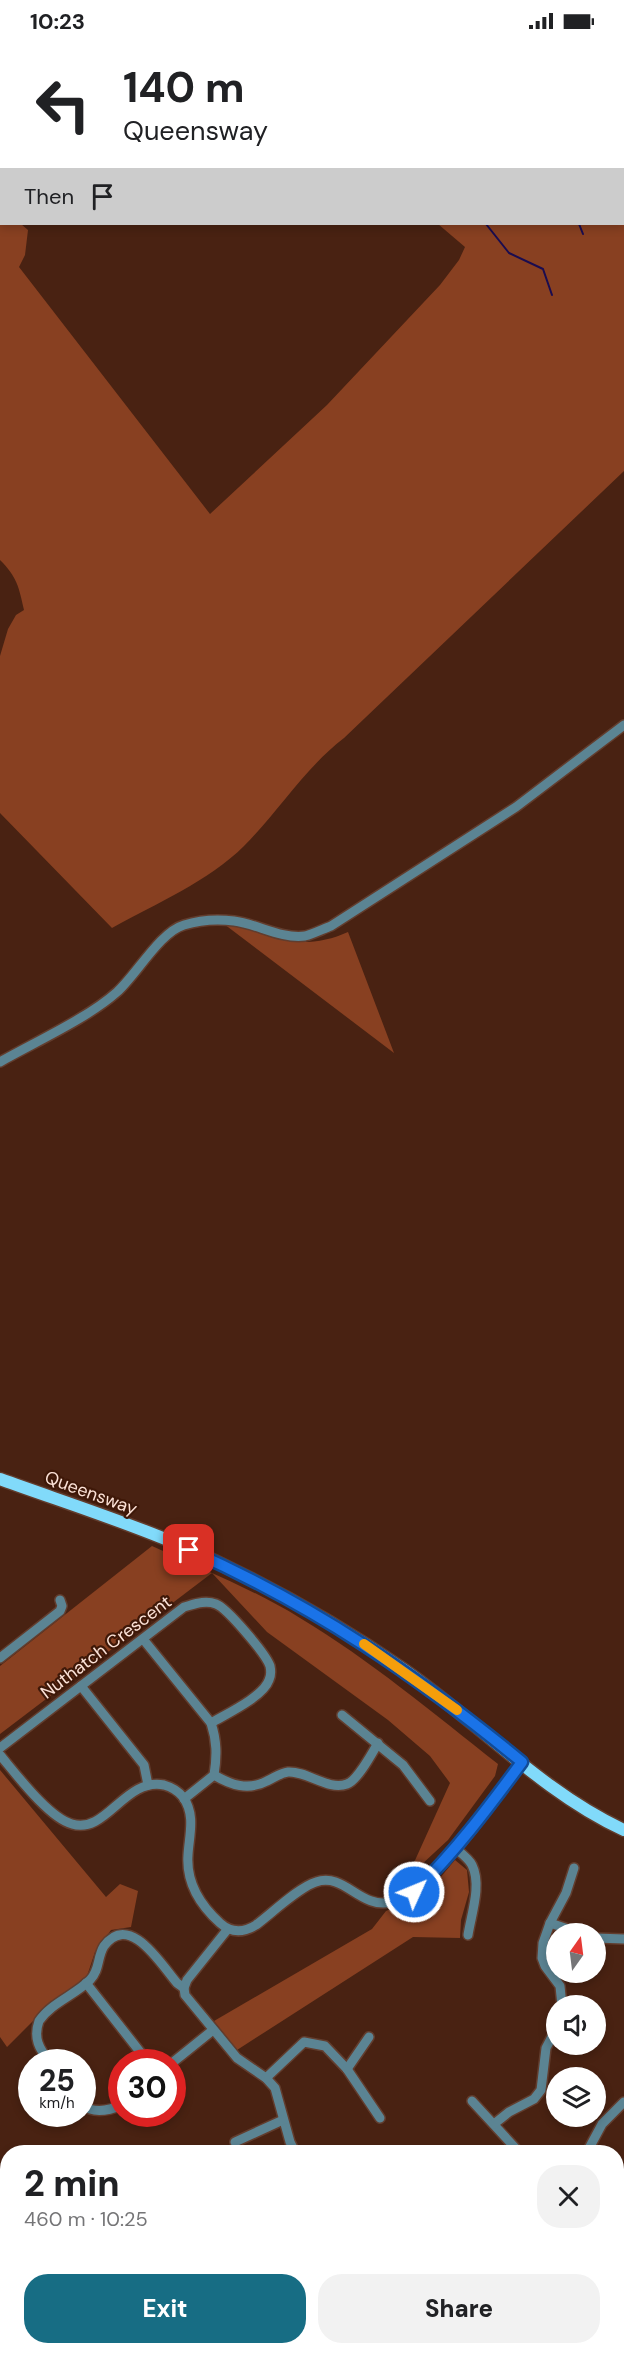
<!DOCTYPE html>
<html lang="en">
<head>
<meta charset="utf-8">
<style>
	:root { --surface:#fff; --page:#f2f2f2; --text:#202124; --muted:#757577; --accent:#176d84 }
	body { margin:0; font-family:"DM Sans",sans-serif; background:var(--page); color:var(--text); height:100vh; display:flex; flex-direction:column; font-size:22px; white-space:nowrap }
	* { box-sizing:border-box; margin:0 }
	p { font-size:20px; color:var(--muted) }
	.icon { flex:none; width:33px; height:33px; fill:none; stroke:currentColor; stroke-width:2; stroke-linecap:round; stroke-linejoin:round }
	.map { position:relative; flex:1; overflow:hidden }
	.panel { position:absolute; left:0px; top:2103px; width:624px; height:210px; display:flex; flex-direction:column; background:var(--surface); border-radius:24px 24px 0 0; box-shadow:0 3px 9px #0003 }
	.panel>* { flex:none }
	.hud { position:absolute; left:0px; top:0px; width:624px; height:183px; box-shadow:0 3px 9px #0003; background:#fff; color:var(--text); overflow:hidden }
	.needle { width:39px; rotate:14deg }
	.buttons { position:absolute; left:546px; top:1881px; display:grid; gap:12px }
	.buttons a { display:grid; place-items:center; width:60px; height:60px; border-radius:50%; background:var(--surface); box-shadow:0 3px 9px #0003; font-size:30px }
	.speed { position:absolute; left:18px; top:2007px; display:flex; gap:12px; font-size:30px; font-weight:700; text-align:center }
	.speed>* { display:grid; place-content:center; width:78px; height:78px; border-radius:50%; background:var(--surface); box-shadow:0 3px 9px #0003; line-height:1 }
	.speed small { font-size:15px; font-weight:400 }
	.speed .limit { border:9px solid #d22; background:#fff; color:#111 }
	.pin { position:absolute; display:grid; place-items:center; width:51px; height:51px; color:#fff; margin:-26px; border-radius:12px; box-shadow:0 3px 9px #0006 }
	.me { position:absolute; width:66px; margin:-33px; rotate:46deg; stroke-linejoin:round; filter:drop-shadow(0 0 4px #0008) }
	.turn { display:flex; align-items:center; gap:21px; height:126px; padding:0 24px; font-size:27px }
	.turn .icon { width:78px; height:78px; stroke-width:2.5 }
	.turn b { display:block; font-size:42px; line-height:51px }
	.then { display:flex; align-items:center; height:57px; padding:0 24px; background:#0003; gap:12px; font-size:22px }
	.round { display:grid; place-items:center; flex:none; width:63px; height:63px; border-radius:24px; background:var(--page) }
	.headline { display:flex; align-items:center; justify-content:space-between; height:102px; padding:0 24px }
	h1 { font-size:36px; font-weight:800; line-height:45px }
	.cta { display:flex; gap:12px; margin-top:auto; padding:12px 24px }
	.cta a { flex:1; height:69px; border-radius:24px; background:var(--accent); color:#fff; font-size:24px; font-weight:800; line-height:69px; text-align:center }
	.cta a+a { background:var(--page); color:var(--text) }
	.status { display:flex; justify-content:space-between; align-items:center; height:42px; padding:0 30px; background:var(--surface); direction:ltr }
	.status svg { height:16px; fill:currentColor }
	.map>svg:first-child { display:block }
</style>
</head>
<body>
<div class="status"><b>10:23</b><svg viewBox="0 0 49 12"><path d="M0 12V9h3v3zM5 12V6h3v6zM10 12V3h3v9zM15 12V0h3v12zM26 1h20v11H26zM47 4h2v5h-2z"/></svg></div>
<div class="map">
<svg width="624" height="2313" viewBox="0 0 624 2313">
	<rect width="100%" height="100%" fill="#492212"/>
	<polygon fill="#582a16" points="251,2306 370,2306 373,2309 376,2306 488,2306 485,2313 256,2313"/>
	<g fill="#884021">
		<path d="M624 55V429L344 696C305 726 279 769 244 804 209 839 155 862 112 886L0 771V614L8 587 16 573 24 568C19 545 17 535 0 518V162L2 182H21L28 188 25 213 19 225 210 472 327 363 440 243 459 218 465 205 438 182H622Z"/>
		<path d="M224 882C241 883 257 891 274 896 298 903 324 901 348 890L394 1011Z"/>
		<path d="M152 1504C202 1527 253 1547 300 1576 370 1618 433 1671 498 1722L495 1734 448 1798 407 1836 450 1741 430 1714 388 1678 267 1590 212 1531 0 1692V1624Z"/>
		<polygon points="0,1728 106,1855 120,1842 138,1849 131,1885 111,1888 95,1910 87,1934 50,1962 7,2005 0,1995"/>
		<polygon points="455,1818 467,1828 469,1850 461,1878 460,1896 413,1895 237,2008 214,1979 372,1887 386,1869 429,1849"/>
	</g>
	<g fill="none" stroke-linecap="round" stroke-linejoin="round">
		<g stroke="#1a0c50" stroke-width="2">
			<polyline points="310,0 312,2"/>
			<polyline points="622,101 624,99"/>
			<polyline points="486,182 509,211 543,227 552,253"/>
			<polyline points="579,182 583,192"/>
		</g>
		<g stroke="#623d2e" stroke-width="12">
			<g id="minor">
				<path d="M0 1020C35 1000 88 976 117 950 137 932 160 890 184 883 200 878 218 877 234 879 258 882 280 897 305 894 313 892 323 887 331 884L516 765 624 683"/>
				<path d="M143 1597 211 1681C217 1699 217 1714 214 1733"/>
				<polyline points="0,1616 60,1569 62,1564 60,1558"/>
				<polyline points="81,1644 144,1723 148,1743"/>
				<polyline points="342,1673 403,1723 430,1759"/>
				<path d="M0 1706 184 1565C195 1562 205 1558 216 1562 227 1566 266 1612 270 1624 271 1629 271 1634 269 1638 263 1655 226 1672 211 1681"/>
				<path d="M0 1713C16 1732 49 1776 72 1782 106 1793 125 1735 164 1743 171 1745 179 1750 183 1755 196 1773 189 1794 188 1813 186 1841 200 1863 220 1881 231 1891 243 1891 256 1883 271 1872 299 1845 316 1840 345 1830 360 1868 392 1860 434 1849 495 1756 522 1720"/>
				<path d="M184 1757 214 1733C231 1743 248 1749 267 1739 274 1736 280 1731 288 1730 308 1729 328 1749 347 1742 358 1738 372 1711 378 1701"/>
				<path d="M456 1807C461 1811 469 1817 472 1823 482 1843 471 1873 468 1893"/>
				<polyline points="550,1881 583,1892"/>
				<polyline points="227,1888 187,1938 184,1946 185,1953 237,2016 266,2036 275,2046 290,2100 295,2110"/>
				<polyline points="596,1896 624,1897"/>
				<polyline points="86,1941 148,2020"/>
				<polyline points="562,1964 560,1944 545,1924 542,1916 543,1901 550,1881 566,1851 574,1826"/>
				<path d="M50 2020C39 2007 33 1996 39 1979 51 1961 75 1953 90 1938 100 1928 97 1915 104 1904 130 1869 162 1924 177 1941L184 1946"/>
				<polyline points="172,2021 213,1988"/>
				<polyline points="347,2027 369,1995"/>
				<polyline points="266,2036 304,2000 325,2004 347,2027 380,2076"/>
				<polyline points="472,2059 519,2110"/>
				<path d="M82 2063C94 2072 108 2069 122 2063"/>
				<polyline points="494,2082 509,2070 534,2057 541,2048 546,2006 556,1987"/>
				<polyline points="235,2100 283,2078"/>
				<polyline points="587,2110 602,2082 624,2060"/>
				<polyline points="616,2136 624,2133"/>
				<polyline points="620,2263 624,2240 624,2216"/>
				<polyline points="0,2295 8,2301"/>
				<polyline points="13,2306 30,2313"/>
				<polyline points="130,2313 130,2312"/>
			</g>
		</g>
		<g stroke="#623d2e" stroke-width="15">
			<path id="major" d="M0 1437C58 1458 118 1477 175 1501 255 1536 332 1578 404 1628 477 1679 543 1751 624 1788"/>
		</g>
		<use href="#minor" stroke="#5b8493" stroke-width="9"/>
		<use href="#major" stroke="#81dafa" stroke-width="12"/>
	</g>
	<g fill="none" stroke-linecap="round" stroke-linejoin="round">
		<g stroke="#114b97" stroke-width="15">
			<path id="route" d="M189 1508C315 1564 416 1633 522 1720 488 1766 455 1810 414 1850"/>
		</g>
		<use href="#route" stroke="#1a73e8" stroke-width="10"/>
		<polyline stroke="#f59e0b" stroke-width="10" points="364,1602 457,1668"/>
	</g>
	<g text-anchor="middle" stroke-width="4.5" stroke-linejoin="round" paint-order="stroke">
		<g font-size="18" fill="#fce2d7" stroke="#3e1808">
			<text transform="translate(91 1451) rotate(20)" y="6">Queensway</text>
			<text transform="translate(106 1605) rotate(-37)" y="6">Nuthatch Crescent</text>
		</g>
	</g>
</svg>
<div class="buttons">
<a><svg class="needle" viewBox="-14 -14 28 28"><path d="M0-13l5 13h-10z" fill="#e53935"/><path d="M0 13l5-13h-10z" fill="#757577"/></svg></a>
<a><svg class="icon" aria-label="sound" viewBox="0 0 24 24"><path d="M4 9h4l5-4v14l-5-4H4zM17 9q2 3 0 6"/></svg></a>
<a><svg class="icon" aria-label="layers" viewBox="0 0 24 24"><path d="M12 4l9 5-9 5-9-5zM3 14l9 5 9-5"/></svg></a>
</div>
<div class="speed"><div>25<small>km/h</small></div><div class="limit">30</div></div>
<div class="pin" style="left:189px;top:1508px;background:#d93025"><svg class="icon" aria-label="arrive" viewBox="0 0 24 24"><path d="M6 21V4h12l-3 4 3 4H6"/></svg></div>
<svg class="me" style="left:414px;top:1850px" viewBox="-20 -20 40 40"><circle r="17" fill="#1a73e8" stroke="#fff" stroke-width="3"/><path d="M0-11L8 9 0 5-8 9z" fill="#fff"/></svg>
<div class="hud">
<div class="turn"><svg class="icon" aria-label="left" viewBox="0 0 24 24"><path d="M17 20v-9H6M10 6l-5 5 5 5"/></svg><div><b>140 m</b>Queensway</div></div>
<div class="then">Then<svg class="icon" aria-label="arrive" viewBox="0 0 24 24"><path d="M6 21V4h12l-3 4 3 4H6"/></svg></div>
</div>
<section class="panel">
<div class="headline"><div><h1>2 min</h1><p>460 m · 10:25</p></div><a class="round"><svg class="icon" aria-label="close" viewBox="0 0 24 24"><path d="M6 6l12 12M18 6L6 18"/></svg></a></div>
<div class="cta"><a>Exit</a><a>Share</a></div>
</section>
</div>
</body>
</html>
